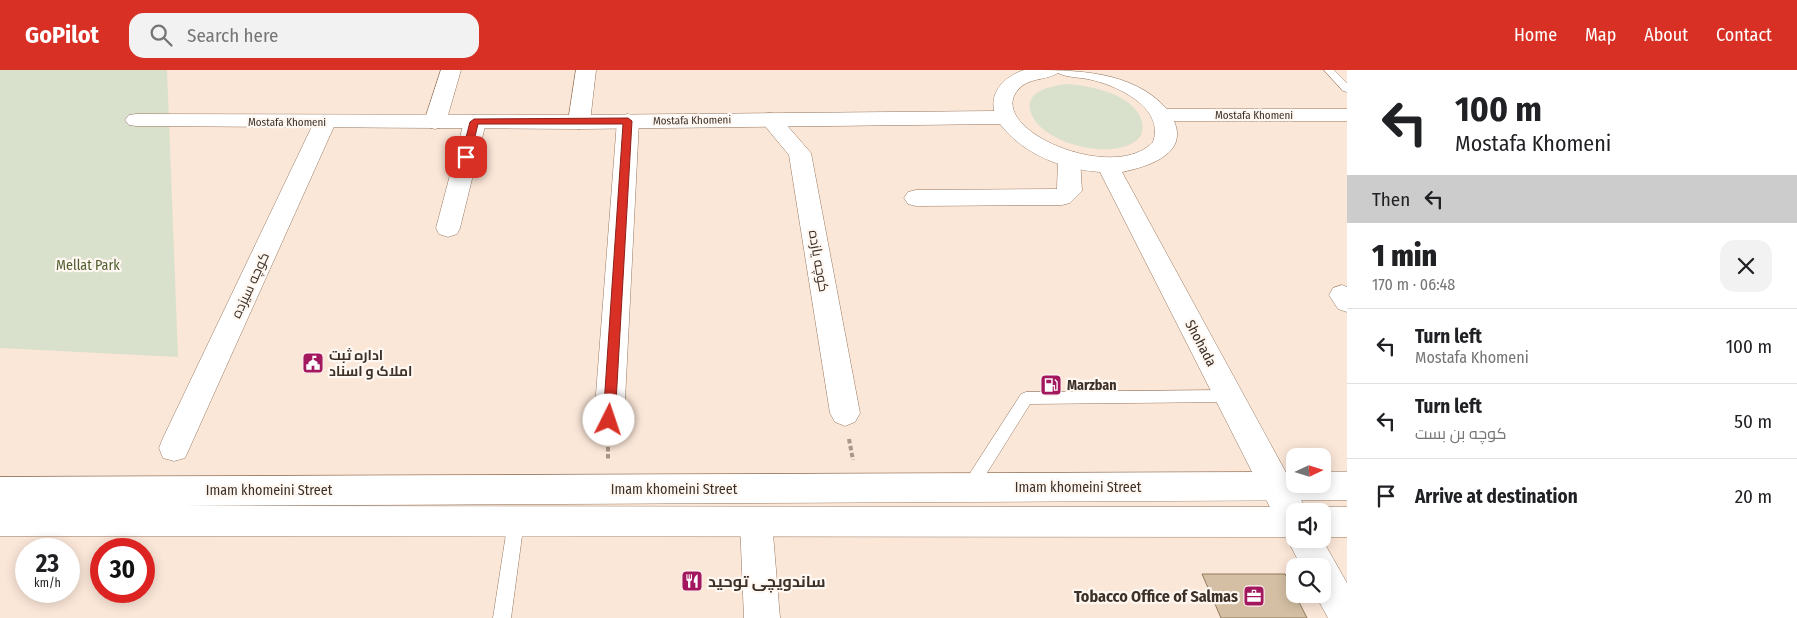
<!DOCTYPE html>
<html lang="en">
<head>
<meta charset="utf-8">
<style>
	:root { --surface:#fff; --page:#f2f2f2; --text:#202124; --muted:#757577; --line:#e0e0e0; --accent:#d93025 }
	body { margin:0; font-family:"Fira Sans Condensed",Cairo,sans-serif; background:var(--page); color:var(--text); height:100vh; display:flex; flex-direction:column; font-size:19px; white-space:nowrap }
	* { box-sizing:border-box; margin:0 }
	p { font-size:16px; color:var(--muted) }
	.icon { flex:none; width:28px; height:28px; fill:none; stroke:currentColor; stroke-width:2; stroke-linecap:round; stroke-linejoin:round }
	.map { position:relative; flex:1; overflow:hidden }
	.sheet { display:flex; flex-direction:column; background:var(--surface); width:450px }
	.sheet>* { flex:none }
	.guide { background:#fff; color:var(--text); overflow:hidden }
	.needle { width:32px; rotate:86deg }
	.buttons { position:absolute; left:1286px; top:378px; display:grid; gap:10px }
	.buttons a { display:grid; place-items:center; width:45px; height:45px; border-radius:10px; background:var(--surface); box-shadow:0 2px 12px #0003; font-size:25px }
	.speed { position:absolute; left:15px; top:468px; display:flex; gap:10px; font-size:25px; font-weight:700; text-align:center }
	.speed>* { display:grid; place-content:center; width:65px; height:65px; border-radius:50%; background:var(--surface); box-shadow:0 2px 12px #0003; line-height:1 }
	.speed small { font-size:12px; font-weight:400 }
	.speed .limit { border:8px solid #d22; background:#fff; color:#111 }
	.pin { position:absolute; display:grid; place-items:center; width:42px; height:42px; color:#fff; margin:-21px; border-radius:10px; box-shadow:0 2px 8px #0006 }
	.me { position:absolute; width:55px; margin:-28px; rotate:4deg; stroke-linejoin:round; filter:drop-shadow(0 0 4px #0008) }
	.turn { display:flex; align-items:center; gap:18px; height:105px; padding:0 25px; font-size:22px }
	.turn .icon { width:65px; height:65px; stroke-width:2.5 }
	.turn b { display:block; font-size:35px; line-height:42px }
	.then { display:flex; align-items:center; height:48px; padding:0 25px; background:#0003; gap:10px; font-size:19px }
	.round { display:grid; place-items:center; flex:none; width:52px; height:52px; border-radius:15px; background:var(--page) }
	.head { display:flex; align-items:center; justify-content:space-between; height:85px; padding:0 25px }
	h1 { font-size:30px; font-weight:800; line-height:38px }
	ul { padding:0; list-style:none }
	li { display:flex; align-items:center; gap:15px; height:75px; padding:0 25px; border-top:1px solid var(--line) }
	li div { flex:1 }
	li b { display:block; font-size:19px }
	li em { font-style:normal }
	header { display:flex; align-items:center; gap:30px; box-sizing:border-box; height:70px; padding:0 25px; background:var(--accent); color:#fff }
	header strong { font-size:24px }
	nav { display:flex; gap:28px; margin-inline-start:auto; font-size:18px }
	.search { width:350px; height:45px; background:var(--page); display:flex; align-items:center; gap:12px; box-sizing:border-box; padding:0 18px; border-radius:15px; color:var(--muted); font-size:19px }
	main { display:flex; flex:1; min-height:0 }
	.map>svg:first-child { display:block }
</style>
</head>
<body>
<header>
<strong>GoPilot</strong>
<div class="search"><svg class="icon" aria-label="search" viewBox="0 0 24 24"><circle cx="10" cy="10" r="6"/><path d="M15 15l6 6"/></svg>Search here</div>
<nav><a>Home</a><a>Map</a><a>About</a><a>Contact</a></nav>
</header>
<main>
<div class="map">
<svg width="1347" height="548" viewBox="0 0 1347 548">
	<rect width="100%" height="100%" fill="#fbe7d8"/>
	<g fill="#d9e0cb">
		<polygon points="0,0 167,0 178,287 0,278"/>
		<path d="M1067 14C1091 16 1135 24 1142 52 1143 58 1143 64 1138 69 1114 91 1050 75 1034 49 1018 23 1049 16 1067 14Z"/>
	</g>
	<polygon fill="#d4bfa4" stroke="#907a5d" points="1202,504 1285,504 1307,548 1221,548"/>
	<g fill="none" stroke-linecap="round" stroke-linejoin="round">
		<g stroke="#967861" stroke-width="1">
			<g id="lane">
				<polygon points="1324,0 1334,0 1347,13 1347,22 1343,21"/>
				<polygon points="1228,320 1233,322 1235,326 1233,330 1228,332 1030,334 975,422 969,424 963,422 961,417 1021,324 1026,322"/>
				<polygon points="516,443 522,446 524,451 511,548 493,548 508,451 510,446"/>
			</g>
		</g>
		<g stroke="#967861" stroke-width="1">
			<g id="street">
				<polygon points="441,0 461,0 446,52 442,57 435,59 428,57 424,52"/>
				<polygon points="576,0 596,0 590,52 586,57 579,59 572,57 568,52"/>
				<polygon points="770,43 777,44 811,83 860,343 855,352 845,356 835,352 830,343 789,85 759,49 763,44"/>
				<polygon points="628,44 635,46 639,51 624,350 619,359 609,363 599,359 594,350 617,51 621,46"/>
				<polygon points="325,45 332,47 336,52 185,388 174,391 163,388 159,378 163,368 314,52 318,47"/>
				<polygon points="475,45 482,47 486,52 460,158 457,164 448,167 439,164 436,158 464,52 468,47"/>
				<polygon points="1069,81 1077,83 1080,88 1082,121 1070,133 1062,135 916,136 908,134 904,128 908,122 916,120 1057,119 1058,88 1061,83"/>
				<polygon points="1342,215 1347,217 1347,242 1338,239 1329,225 1333,218"/>
				<polygon points="756,437 768,441 772,452 780,548 744,548 740,452 744,441"/>
			</g>
		</g>
		<g stroke="#967861" stroke-width="1">
			<path id="secondary" d="M1024 0C1076 0 1132 0 1167 39H1347V51H1174C1189 85 1146 97 1122 102L1307 441H1295V469H1322L1347 513V548H1328L1315 524H1322V496H1301L1287 469 1289 465 1283 463 1100 102C1062 99 1024 85 1000 54L579 59 136 56 129 55 125 50 129 45 136 44 579 45 994 41C990 20 1006 6 1024 0ZM1058 3C1067 8 1081 7 1092 10 1118 16 1165 38 1153 72 1114 114 987 60 1017 21 1027 7 1046 11 1058 3Z"/>
		</g>
		<g stroke="#967861" stroke-width="1">
			<g id="primary">
				<polygon points="1295,402 1295,414 1322,414 1322,402 1347,402 1347,430 181,436 1295,437 1307,441 1295,441 1295,467 0,466 0,407"/>
				<polygon points="1322,437 1347,437 1347,467 1322,467 1322,441 1310,441"/>
			</g>
		</g>
		<g stroke="#a8978a" stroke-width="4" stroke-dasharray="4.5 2.5" stroke-linecap="butt">
			<polyline points="849,369 853,390"/>
			<polyline points="608,377 608,391"/>
		</g>
		<use href="#lane" fill="#fff" fill-rule="evenodd"/>
		<use href="#street" fill="#fff" fill-rule="evenodd"/>
		<use href="#secondary" fill="#fff" fill-rule="evenodd"/>
		<use href="#primary" fill="#fff" fill-rule="evenodd"/>
	</g>
	<polygon fill="#d93025" stroke="#8d1f18" points="628,48 632,51 615,350 613,353 609,355 605,353 603,350 623,54 478,54 470,87 466,90 461,87 470,52 474,49"/>
	<defs>
		<g id="civic-square" transform="scale(1.125)"><rect x="-9" y="-9" width="18" height="18" rx="4" fill="#a3175e" stroke="#fef7f2"/><path d="M-.6-6.5H3V-4.5H.6V-3L4-1V1h2V6H-6V1h2V-1L-.6-3ZM-1.2 2.5V6h2.4V2.5Z" fill="#fff"/></g>
		<g id="fuel-square" transform="scale(1.125)"><rect x="-9" y="-9" width="18" height="18" rx="4" fill="#a3175e" stroke="#fef7f2"/><path d="M-5.5-6h7V0h2V4h1.3V-2.5L3-4.5l.8-.8L6-3V5H2.5V1h-1V6h-7ZM-4.2-4.7v3.2H.2V-4.7Z" fill="#fff"/></g>
		<g id="restaurant-square" transform="scale(1.125)"><rect x="-9" y="-9" width="18" height="18" rx="4" fill="#a3175e" stroke="#fef7f2"/><path d="M-5-6h1v4h1v-4h1v4h1v-4h1v5L-1.5 .5V6h-2V.5L-5-1ZM5-6V6H3V1.5H1.5Q1.5-4 5-6Z" fill="#fff"/></g>
		<g id="office-square" transform="scale(1.125)"><rect x="-9" y="-9" width="18" height="18" rx="4" fill="#a3175e" stroke="#fef7f2"/><path d="M-6-3h4V-5.5h4V-3h4V5H-6ZM-1-4.5V-3h2v-1.5ZM-6 0V1H6V0Z" fill="#fff"/></g>
	</defs>
	<g fill-rule="evenodd">
		<use href="#civic-square" x="313" y="293"/>
		<use href="#fuel-square" x="1051" y="315"/>
		<use href="#restaurant-square" x="692" y="511"/>
		<use href="#office-square" x="1254" y="526"/>
	</g>
	<g text-anchor="middle" stroke-width="4.5" stroke-linejoin="round" paint-order="stroke">
		<g font-size="11" fill="#3d3026" stroke="#fef7f2">
			<text x="1254" y="49">Mostafa Khomeni</text>
			<text transform="translate(692 50) rotate(-1)" y="4">Mostafa Khomeni</text>
			<text x="287" y="56">Mostafa Khomeni</text>
		</g>
		<g font-size="14" fill="#3d3026" stroke="#fef7f2">
			<text transform="translate(819 191) rotate(80)" y="5">کوچه یازده</text>
			<text transform="translate(250 215) rotate(-65)" y="5">کوچه سیزده</text>
			<text transform="translate(1201 273) rotate(62)" y="5">Shohada</text>
			<text x="1078" y="422">Imam khomeini Street</text>
			<text x="674" y="424">Imam khomeini Street</text>
			<text x="269" y="425">Imam khomeini Street</text>
		</g>
		<g font-size="14" fill="#505e2e" stroke="#fef7f2">
			<text x="88" y="200">Mellat Park</text>
		</g>
		<g font-size="14" font-weight="bold" fill="#3d3026" stroke="#fef7f2" text-anchor="start">
			<text x="329" y="290">اداره ثبت<tspan x="329" dy="16">املاک و اسناد</tspan></text>
			<text x="1067" y="320">Marzban</text>
		</g>
		<g font-size="16" font-weight="bold" fill="#3d3026" stroke="#fef7f2" text-anchor="start">
			<text x="708" y="517">ساندویچی توحید</text>
			<text x="1238" y="532" text-anchor="end">Tobacco Office of Salmas</text>
		</g>
	</g>
</svg>
<div class="buttons">
<a><svg class="needle" viewBox="-14 -14 28 28"><path d="M0-13l5 13h-10z" fill="#e53935"/><path d="M0 13l5-13h-10z" fill="#757577"/></svg></a>
<a><svg class="icon" aria-label="sound" viewBox="0 0 24 24"><path d="M4 9h4l5-4v14l-5-4H4zM17 9q2 3 0 6"/></svg></a>
<a><svg class="icon" aria-label="search" viewBox="0 0 24 24"><circle cx="10" cy="10" r="6"/><path d="M15 15l6 6"/></svg></a>
</div>
<div class="speed"><div>23<small>km/h</small></div><div class="limit">30</div></div>
<div class="pin" style="left:466px;top:87px;background:#d93025"><svg class="icon" aria-label="arrive" viewBox="0 0 24 24"><path d="M6 21V4h12l-3 4 3 4H6"/></svg></div>
<svg class="me" style="left:609px;top:350px" viewBox="-20 -20 40 40"><circle r="19" fill="#fff"/><path d="M0-13L10 11 0 6-10 11z" fill="#d93025"/></svg>
</div>
<section class="sheet">
<div class="guide">
<div class="turn"><svg class="icon" aria-label="left" viewBox="0 0 24 24"><path d="M17 20v-9H6M10 6l-5 5 5 5"/></svg><div><b>100 m</b>Mostafa Khomeni</div></div>
<div class="then">Then<svg class="icon" aria-label="left" viewBox="0 0 24 24"><path d="M17 20v-9H6M10 6l-5 5 5 5"/></svg></div>
</div>
<div class="head"><div><h1>1 min</h1><p>170 m · 06:48</p></div><a class="round"><svg class="icon" aria-label="close" viewBox="0 0 24 24"><path d="M6 6l12 12M18 6L6 18"/></svg></a></div>
<ul>
<li><svg class="icon" aria-label="left" viewBox="0 0 24 24"><path d="M17 20v-9H6M10 6l-5 5 5 5"/></svg><div><b>Turn left</b><p>Mostafa Khomeni</p></div><em>100 m</em></li>
<li><svg class="icon" aria-label="left" viewBox="0 0 24 24"><path d="M17 20v-9H6M10 6l-5 5 5 5"/></svg><div><b>Turn left</b><p>کوچه بن بست</p></div><em>50 m</em></li>
<li><svg class="icon" aria-label="arrive" viewBox="0 0 24 24"><path d="M6 21V4h12l-3 4 3 4H6"/></svg><div><b>Arrive at destination</b></div><em>20 m</em></li>
</ul>
</section>
</main>
</body>
</html>
